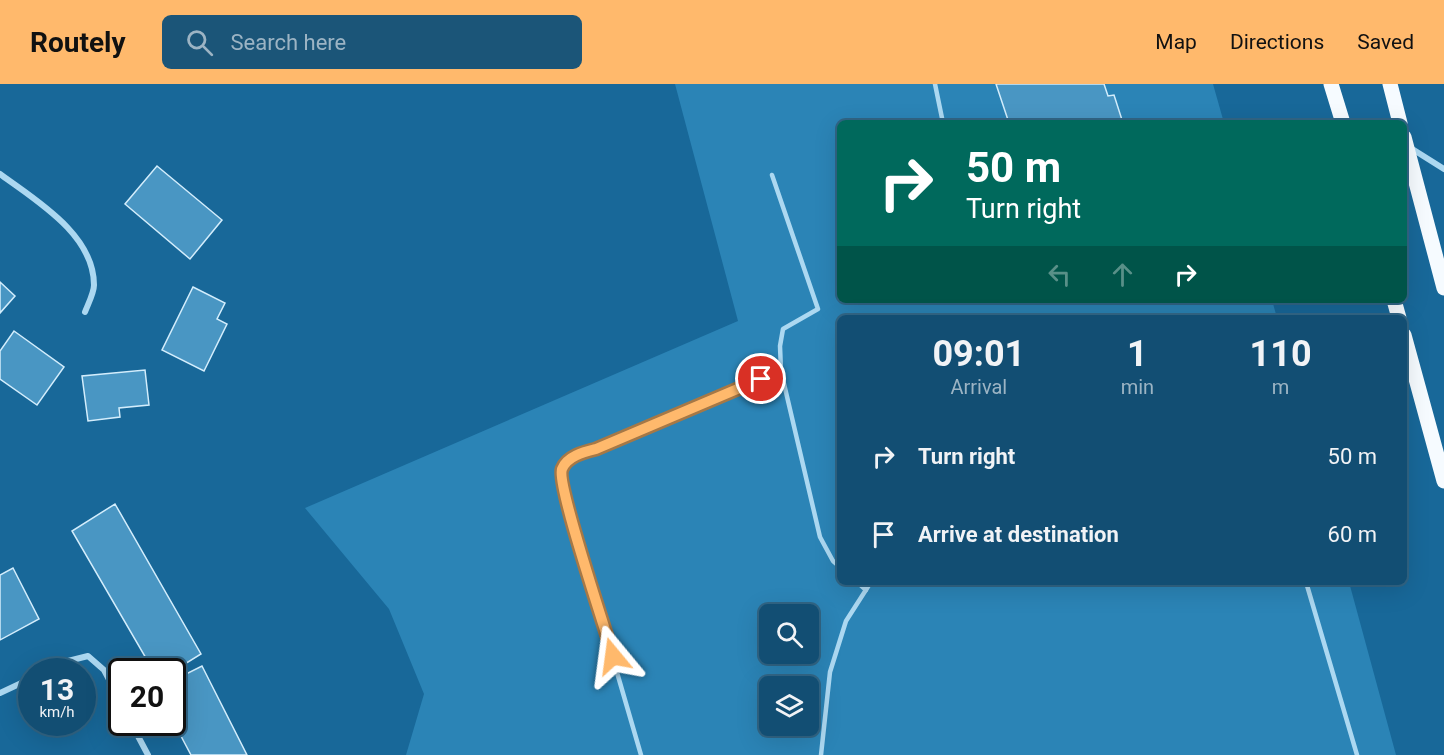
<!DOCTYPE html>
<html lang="en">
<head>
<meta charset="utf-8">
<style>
	:root { --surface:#124e73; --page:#1b5578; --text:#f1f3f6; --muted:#9cb4c4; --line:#316585; --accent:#ffb96c }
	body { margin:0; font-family:Roboto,sans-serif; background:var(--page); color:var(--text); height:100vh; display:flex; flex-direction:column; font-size:22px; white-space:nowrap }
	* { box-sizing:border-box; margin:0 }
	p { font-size:20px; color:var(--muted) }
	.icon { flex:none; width:33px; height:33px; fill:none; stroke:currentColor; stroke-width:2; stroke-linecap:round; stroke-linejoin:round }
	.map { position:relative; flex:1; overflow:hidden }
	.side { position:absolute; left:837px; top:231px; width:570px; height:270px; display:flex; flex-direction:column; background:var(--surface); border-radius:9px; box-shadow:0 6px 24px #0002,0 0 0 2px var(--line) }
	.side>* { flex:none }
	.guide { position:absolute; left:837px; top:36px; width:570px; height:183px; border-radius:9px; box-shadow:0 6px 24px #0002,0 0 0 2px var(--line); background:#00695c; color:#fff; overflow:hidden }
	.controls { position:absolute; left:759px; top:520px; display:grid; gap:12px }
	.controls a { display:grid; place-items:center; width:60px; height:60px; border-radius:9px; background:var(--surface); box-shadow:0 6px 24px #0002,0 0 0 2px var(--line); font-size:30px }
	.speed { position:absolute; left:18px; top:574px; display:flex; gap:12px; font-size:30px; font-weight:700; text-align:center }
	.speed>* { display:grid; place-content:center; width:78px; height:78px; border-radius:50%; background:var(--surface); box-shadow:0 6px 24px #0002,0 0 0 2px var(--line); line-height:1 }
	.speed small { font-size:15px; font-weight:400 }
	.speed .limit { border:3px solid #111; border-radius:9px; background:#fff; color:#111 }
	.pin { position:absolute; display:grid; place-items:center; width:51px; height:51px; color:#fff; margin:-26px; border:3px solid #fff; border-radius:50%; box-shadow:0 2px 6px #0007 }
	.me { position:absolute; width:66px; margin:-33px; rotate:344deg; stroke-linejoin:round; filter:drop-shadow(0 0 4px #0008) }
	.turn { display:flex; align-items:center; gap:21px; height:126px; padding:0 30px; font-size:27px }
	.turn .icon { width:78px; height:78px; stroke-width:2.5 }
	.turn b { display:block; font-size:42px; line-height:51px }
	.lanes { display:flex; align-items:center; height:57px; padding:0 30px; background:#0003; justify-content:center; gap:30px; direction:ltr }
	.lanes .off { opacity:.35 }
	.eta { display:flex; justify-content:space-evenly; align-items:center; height:102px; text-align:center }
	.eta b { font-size:36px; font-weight:700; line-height:42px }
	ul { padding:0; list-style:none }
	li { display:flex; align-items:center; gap:18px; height:78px; padding:0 30px }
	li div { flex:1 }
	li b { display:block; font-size:22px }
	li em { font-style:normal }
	header { display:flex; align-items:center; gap:36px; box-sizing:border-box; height:84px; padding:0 30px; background:var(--accent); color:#111 }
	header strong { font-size:28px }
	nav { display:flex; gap:33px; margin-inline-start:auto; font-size:21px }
	.search { width:420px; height:54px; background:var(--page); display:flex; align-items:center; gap:15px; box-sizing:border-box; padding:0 21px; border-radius:9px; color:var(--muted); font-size:22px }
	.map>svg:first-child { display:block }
</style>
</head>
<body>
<header>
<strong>Routely</strong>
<div class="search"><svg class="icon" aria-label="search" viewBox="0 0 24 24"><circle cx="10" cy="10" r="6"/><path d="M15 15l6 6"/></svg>Search here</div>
<nav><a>Map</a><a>Directions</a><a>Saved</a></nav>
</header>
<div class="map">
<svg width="1444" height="671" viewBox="0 0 1444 671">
	<rect width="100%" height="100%" fill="#186899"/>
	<path fill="#2b84b6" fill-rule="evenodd" d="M675 0H1213L1224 39H840V216H1272L1277 234H840V498H1349L1396 671H406L424 610 389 525 305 424 738 237ZM770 531H808V570H770ZM770 603H808V642H770Z"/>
	<g fill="#4996c3" stroke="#d3edfc" stroke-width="1.5">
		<polygon points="996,0 1104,0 1108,12 1114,11 1123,39 1009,39"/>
		<polygon points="157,82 222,136 190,175 125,120"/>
		<polygon points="0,198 15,212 0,229"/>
		<polygon points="193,203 225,219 217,235 227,240 204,287 162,266"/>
		<polygon points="14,247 64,283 37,321 0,295 0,267"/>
		<polygon points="145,286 149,321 119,324 120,333 88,337 82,292"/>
		<polygon points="115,420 201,570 172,588 154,588 72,447"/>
		<polygon points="13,484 39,535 0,556 0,491"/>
		<polygon points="202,582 247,671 191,671 172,635 172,597"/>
	</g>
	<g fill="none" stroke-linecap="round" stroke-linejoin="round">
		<g stroke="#acd8f1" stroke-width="4.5">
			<polyline points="935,0 943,39"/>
			<polyline points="772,91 818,225 783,245 780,262 781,287 820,453 833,477 840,483"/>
			<polyline points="857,498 866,506"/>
			<polyline points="1306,498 1357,671"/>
			<path d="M641 671C615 579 587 488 561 396 562 375 578 369 596 365L781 287"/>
			<polyline points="821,671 830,588 846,537 871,498"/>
		</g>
		<g stroke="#acd8f1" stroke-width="6">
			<polyline points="1409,63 1444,85"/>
			<path d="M0 90C35 116 94 150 94 201 94 209 88 220 85 228"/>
			<polyline points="43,588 60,579 88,572 104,586 122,620"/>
			<polyline points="0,609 32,594"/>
			<polyline points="131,639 148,671"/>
		</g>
		<g stroke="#f6fbff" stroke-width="15">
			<polyline points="1331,0 1343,39"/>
			<polyline points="1390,0 1400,39"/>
			<polyline points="1404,53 1444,204"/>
			<polyline points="1394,216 1399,234"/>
			<polyline points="1404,251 1444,397"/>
		</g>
	</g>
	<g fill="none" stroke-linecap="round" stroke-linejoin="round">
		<g stroke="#a67846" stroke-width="15">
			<path id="route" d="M613 572C606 546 556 400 562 385 567 372 584 368 596 365L761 295"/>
		</g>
		<use href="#route" stroke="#ffb96c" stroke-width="10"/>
	</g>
</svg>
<div class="controls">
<a><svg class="icon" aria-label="search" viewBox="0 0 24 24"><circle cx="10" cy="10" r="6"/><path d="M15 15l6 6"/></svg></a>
<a><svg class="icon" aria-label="layers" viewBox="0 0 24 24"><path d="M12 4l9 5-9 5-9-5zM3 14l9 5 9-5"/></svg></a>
</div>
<div class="speed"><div>13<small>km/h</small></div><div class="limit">20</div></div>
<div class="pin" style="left:761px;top:295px;background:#d93025"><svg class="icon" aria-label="arrive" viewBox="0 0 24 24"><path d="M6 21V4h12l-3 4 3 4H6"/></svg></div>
<svg class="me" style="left:613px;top:572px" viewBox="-20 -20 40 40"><path d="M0-17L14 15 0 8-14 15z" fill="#ffb96c" stroke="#fff" stroke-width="4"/></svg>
<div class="guide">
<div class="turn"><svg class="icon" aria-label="right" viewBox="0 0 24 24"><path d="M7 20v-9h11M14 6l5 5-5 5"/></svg><div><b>50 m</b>Turn right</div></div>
<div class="lanes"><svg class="icon off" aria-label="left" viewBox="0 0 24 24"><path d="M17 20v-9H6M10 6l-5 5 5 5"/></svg><svg class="icon off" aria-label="ahead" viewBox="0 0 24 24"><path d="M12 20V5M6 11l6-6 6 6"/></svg><svg class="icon" aria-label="right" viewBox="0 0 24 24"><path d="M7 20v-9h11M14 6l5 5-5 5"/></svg></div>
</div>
<section class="side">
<div class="eta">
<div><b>09:01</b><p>Arrival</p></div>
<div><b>1</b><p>min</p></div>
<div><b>110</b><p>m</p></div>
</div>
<ul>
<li><svg class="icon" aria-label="right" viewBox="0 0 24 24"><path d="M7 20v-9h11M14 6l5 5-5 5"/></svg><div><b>Turn right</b></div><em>50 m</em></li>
<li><svg class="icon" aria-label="arrive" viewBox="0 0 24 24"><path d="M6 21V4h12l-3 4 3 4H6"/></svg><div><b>Arrive at destination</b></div><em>60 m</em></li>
</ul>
</section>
</div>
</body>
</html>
